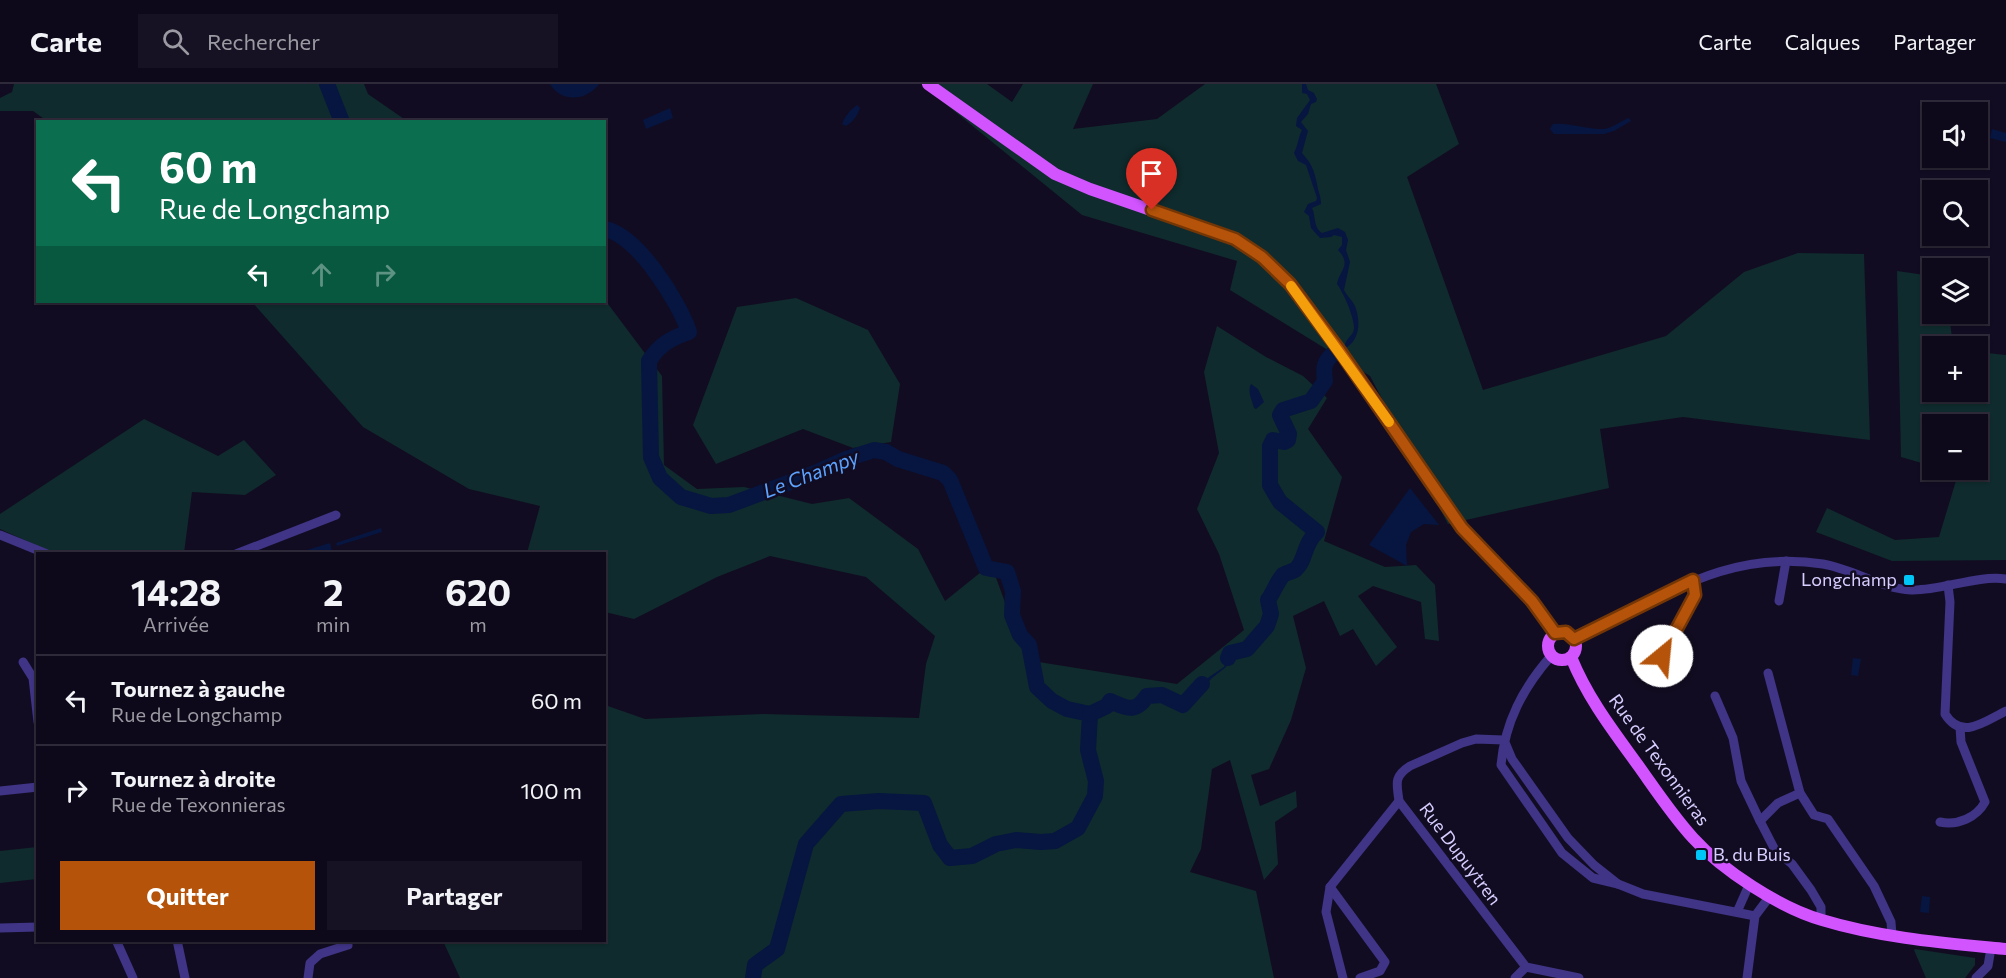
<!DOCTYPE html>
<html lang="fr">
<head>
<meta charset="utf-8">
<style>
	:root { --surface:#0e091a; --page:#171223; --text:#f1f3f6; --muted:#9b9aa2; --line:#2e2a39; --accent:#b45309 }
	body { margin:0; font-family:Commissioner,sans-serif; background:var(--page); color:var(--text); height:100vh; display:flex; flex-direction:column; font-size:22px; white-space:nowrap }
	* { box-sizing:border-box; margin:0 }
	p { font-size:20px; color:var(--muted) }
	.icon { flex:none; width:33px; height:33px; fill:none; stroke:currentColor; stroke-width:2; stroke-linecap:round; stroke-linejoin:round }
	.map { position:relative; flex:1; overflow:hidden }
	.side { position:absolute; left:36px; top:468px; width:570px; height:390px; display:flex; flex-direction:column; background:var(--surface); border-radius:0px; box-shadow:0 2px 4px #0004,0 0 0 2px var(--line) }
	.side>* { flex:none }
	.guide { position:absolute; left:36px; top:36px; width:570px; height:183px; border-radius:0px; box-shadow:0 2px 4px #0004,0 0 0 2px var(--line); background:#0b6e4f; color:#fff; overflow:hidden }
	.tools { position:absolute; left:1922px; top:18px; display:grid; gap:12px }
	.tools a { display:grid; place-items:center; width:66px; height:66px; border-radius:0px; background:var(--surface); box-shadow:0 2px 4px #0004,0 0 0 2px var(--line); font-size:30px }
	.pin { position:absolute; display:grid; place-items:center; width:51px; height:51px; color:#fff; margin:-62px -26px; border-radius:50% 50% 50% 0; rotate:-45deg; box-shadow:0 0 6px #0007 }
	.pin .icon { rotate:45deg }
	.me { position:absolute; width:66px; margin:-33px; rotate:28deg; stroke-linejoin:round; filter:drop-shadow(0 0 4px #0008) }
	.turn { display:flex; align-items:center; gap:21px; height:126px; padding:0 24px; font-size:27px }
	.turn .icon { width:78px; height:78px; stroke-width:2.5 }
	.turn b { display:block; font-size:42px; line-height:51px }
	.lanes { display:flex; align-items:center; height:57px; padding:0 24px; background:#0003; justify-content:center; gap:30px; direction:ltr }
	.lanes .off { opacity:.35 }
	.eta { display:flex; justify-content:space-evenly; align-items:center; height:102px; text-align:center }
	.eta b { font-size:36px; font-weight:700; line-height:42px }
	.primary-button { display:flex; gap:12px; margin-top:auto; padding:12px 24px }
	.primary-button a { flex:1; height:69px; border-radius:0px; background:var(--accent); color:#fff; font-size:24px; font-weight:700; line-height:69px; text-align:center }
	.primary-button a+a { background:var(--page); color:var(--text) }
	ul { padding:0; list-style:none }
	li { display:flex; align-items:center; gap:18px; height:90px; padding:0 24px; border-top:2px solid var(--line) }
	li div { flex:1 }
	li b { display:block; font-size:22px }
	li em { font-style:normal }
	header { display:flex; align-items:center; gap:36px; box-sizing:border-box; height:84px; padding:0 30px; background:var(--surface); border-bottom:2px solid var(--line) }
	header strong { font-size:28px }
	nav { display:flex; gap:33px; margin-inline-start:auto; font-size:21px }
	.search { width:420px; height:54px; background:var(--page); display:flex; align-items:center; gap:15px; box-sizing:border-box; padding:0 21px; border-radius:0px; color:var(--muted); font-size:22px }
	.map>svg:first-child { display:block }
</style>
</head>
<body>
<header>
<strong>Carte</strong>
<div class="search"><svg class="icon" aria-label="search" viewBox="0 0 24 24"><circle cx="10" cy="10" r="6"/><path d="M15 15l6 6"/></svg>Rechercher</div>
<nav><a>Carte</a><a>Calques</a><a>Partager</a></nav>
</header>
<div class="map">
<svg width="2006" height="894" viewBox="0 0 2006 894">
	<rect width="100%" height="100%" fill="#120c22"/>
	<g fill="#0f2b2d">
		<polygon points="14,0 364,0 368,10 407,37 47,37 33,27 0,27 0,14 12,8"/>
		<polygon points="921,0 987,0 1012,18 1023,0 1093,0 1073,45 1157,35 1205,0 1436,0 1459,60 1407,93 1483,306 1666,252 1744,188 1798,169 1864,170 1870,356 1683,333 1600,345 1609,404 1448,440 1370,292 1230,206 1237,177 1082,131"/>
		<polygon points="1897,187 1932,192 1932,230 1949,230 1953,262 1932,262 1932,308 1977,308 1977,268 2006,271 2006,476 1892,477 1816,448 1827,424 1895,456 1939,453 1958,390 1943,386 1977,386 1977,340 1932,340 1932,382 1901,373"/>
		<polygon points="796,214 868,246 900,300 891,358 853,364 803,345 716,380 693,341 737,223"/>
		<polygon points="605,216 662,292 664,381 697,405 744,403 812,420 849,414 918,465 945,517 991,480 1026,576 1177,600 1244,546 1219,470 1197,425 1219,369 1204,288 1217,242 1266,273 1303,292 1327,314 1308,345 1342,393 1324,457 1385,483 1416,481 1435,501 1439,557 1425,555 1421,518 1373,502 1358,512 1397,563 1376,582 1353,545 1340,552 1324,517 1293,532 1306,584 1291,636 1269,685 1251,691 1260,722 1296,707 1297,723 1275,738 1278,780 1264,796 1230,676 1212,685 1201,765 1190,788 1256,807 1274,894 460,894 443,857 604,856 605,621 645,635 763,630 919,634 926,580 935,552 866,493 770,472 717,493 634,535 605,528 604,470 527,469 540,422 469,405 363,343 252,218 604,218"/>
		<polygon points="144,335 218,372 244,356 276,391 245,411 192,408 184,469 53,469 0,445 0,430"/>
		<polygon points="37,763 37,795 0,799 0,767"/>
		<polygon points="1915,865 1975,874 1975,881 1965,894 1926,894 1914,866"/>
	</g>
	<g fill="#061641">
		<path d="M550 0H599C587 17 561 19 550 0Z"/>
		<path d="M1302 0H1306L1308 6 1314 9 1317 15 1316 18 1311 20 1308 30 1301 38 1308 47 1302 69C1312 80 1314 86 1317 100 1318 107 1321 112 1321 120L1312 124C1316 132 1313 143 1322 149L1338 144 1345 148 1348 156 1346 166 1350 178 1344 206C1347 212 1352 216 1355 222 1361 238 1360 257 1344 265L1342 263 1345 261C1346 254 1353 252 1354 245 1355 234 1343 208 1337 200 1340 185 1352 181 1338 166L1342 161V153L1334 151 1331 153 1320 154 1311 144 1309 132 1304 128 1308 120 1316 117 1317 114 1306 81 1298 77 1294 69C1298 61 1298 54 1302 46L1296 42 1297 34 1310 16 1307 10 1302 9Z"/>
		<path d="M857 21 860 24C858 31 853 38 846 42L842 40C845 32 850 26 857 21Z"/>
		<polygon points="670,24 673,34 646,45 643,36"/>
		<path d="M1629 34 1631 37 1614 47 1604 50H1554L1550 45 1553 40C1564 38 1589 45 1602 45 1612 45 1620 37 1629 34Z"/>
		<polygon points="1992,45 2006,49 2006,58 1990,54"/>
		<path d="M1332 271 1333 273 1327 282 1328 294 1319 305 1313 321 1290 326 1283 331 1292 345V357C1285 363 1283 362 1274 360L1273 362C1273 373 1270 386 1272 396 1275 422 1320 433 1321 451 1305 452 1306 474 1300 486L1288 490 1282 497 1274 510 1270 521 1274 529C1269 542 1261 557 1249 565 1245 569 1237 569 1231 572L1226 583 1212 594 1190 620 1181 623 1161 614 1157 613 1146 616 1145 622 1125 628 1111 620 1104 627 1095 632C1083 660 1107 689 1097 717 1095 722 1091 727 1088 733 1069 771 1031 754 999 762 983 765 969 783 952 779 944 777 941 770 938 763L941 759C944 769 948 774 958 776L1008 757 1041 758 1055 757 1078 744 1095 712 1096 697 1088 666 1090 630 1107 622 1110 617C1128 622 1132 632 1147 612 1161 609 1169 615 1183 621L1209 593 1224 583 1230 569 1247 565 1251 561 1267 542 1271 530C1264 518 1274 501 1283 491 1288 486 1295 487 1299 481 1307 469 1304 458 1317 448 1294 418 1268 426 1270 379 1270 371 1269 364 1273 356L1284 358 1288 356 1289 349 1280 331 1283 326 1311 317 1325 297C1326 286 1321 278 1332 271Z"/>
		<path d="M1251 300 1258 305 1264 318 1256 325 1254 324C1252 316 1247 307 1251 300Z"/>
		<polygon points="1410,404 1439,441 1424,440 1411,448 1406,461 1407,482 1369,461"/>
		<polygon points="381,444 382,448 337,462 336,459"/>
		<polygon points="330,459 332,467 324,469 305,469 304,467"/>
		<polygon points="1853,574 1861,575 1858,592 1851,591"/>
		<polygon points="1922,812 1930,813 1929,829 1920,828"/>
	</g>
	<g fill="none" stroke-linecap="round" stroke-linejoin="round">
		<g stroke="#061641" stroke-width="16">
			<polyline points="327,0 342,38"/>
			<path d="M604 145C637 150 679 218 689 248 671 254 659 261 649 277L651 373 660 394 681 413 711 422 729 421 815 389 846 375 874 366 886 368 898 375 943 389 950 396 986 484 1007 488 1013 507 1012 531 1020 551 1029 561 1037 603 1052 617 1067 625 1090 630 1088 666 1096 697 1095 712 1078 744 1055 757 1041 758 1016 756 996 760 972 772 950 774 940 761 924 719 879 717 841 720 806 760 777 865 755 881 753 894"/>
			<path d="M1228 574 1230 569 1247 565 1267 542 1271 530 1268 516C1273 509 1277 498 1283 491 1287 488 1293 488 1296 485 1305 478 1304 459 1317 448L1280 418 1270 401V362L1273 356 1284 358 1288 356 1289 350 1280 331 1283 326 1311 317 1325 297C1323 282 1324 276 1337 267"/>
			<path d="M1090 630 1107 622 1110 617C1127 624 1135 630 1147 612L1162 611 1183 621 1202 600"/>
		</g>
		<g stroke="#3f3485" stroke-width="9">
			<polyline points="0,451 47,470"/>
			<polyline points="236,470 336,431"/>
			<path d="M1948 501 1950 518 1945 630C1962 657 1985 637 2006 627"/>
			<polyline points="1779,517 1786,477"/>
			<path d="M1574 555C1589 544 1608 539 1624 531 1691 496 1744 468 1823 480 1853 485 1882 505 1911 506 1942 507 1975 491 2006 495"/>
			<polyline points="1662,572 1695,511 1693,496"/>
			<polyline points="23,578 33,594 38,638"/>
			<polyline points="1768,589 1800,709 1814,731 1828,735 1874,802 1891,838 1892,851"/>
			<polyline points="1715,612 1733,654 1741,697 1760,737 1775,766 1792,780 1811,806 1821,823 1821,836"/>
			<path d="M1504 656 1512 675 1568 754 1594 781 1618 800 1593 794 1562 769 1501 681C1505 638 1523 604 1551 572"/>
			<path d="M1504 656 1476 655 1462 659 1410 682C1393 693 1397 700 1399 717L1526 883 1579 894"/>
			<polyline points="0,707 38,703"/>
			<polyline points="1760,737 1778,719 1800,709"/>
			<path d="M1940 738C1958 742 1977 733 1985 718L1961 658 1960 643"/>
			<polyline points="1618,800 1643,810 1755,832"/>
			<polyline points="1330,803 1385,878 1380,887 1360,894"/>
			<polyline points="1737,828 1749,801"/>
			<polyline points="0,844 38,843"/>
			<polyline points="116,856 133,894"/>
			<polyline points="177,856 185,894"/>
			<polyline points="308,894 310,879 320,870 348,861 347,856"/>
			<polyline points="1343,894 1326,828 1330,803 1399,717"/>
			<polyline points="1515,894 1526,883"/>
			<polyline points="1747,894 1755,832 1770,812"/>
			<polyline points="1976,894 1988,882 1991,864"/>
		</g>
		<g stroke="#d154ff" stroke-width="12">
			<polyline points="928,0 1055,90 1090,105 1235,155 1262,173 1290,200 1340,267 1462,444 1532,517 1555,549"/>
			<circle cx="1562" cy="562" r="14"/>
			<path d="M1571 573C1588 615 1614 648 1640 684 1657 708 1673 732 1693 754 1722 786 1780 824 1822 836 1881 854 1945 859 2006 865"/>
		</g>
	</g>
	<g fill="none" stroke-linecap="round" stroke-linejoin="round">
		<g stroke="#753606" stroke-width="15">
			<polyline id="route" points="1152,126 1235,155 1262,173 1290,200 1340,267 1462,444 1532,517 1555,549 1566,548 1574,555 1693,496 1695,511 1662,572"/>
		</g>
		<use href="#route" stroke="#b45309" stroke-width="10"/>
		<polyline stroke="#f59e0b" stroke-width="10" points="1291,202 1389,338"/>
	</g>
	<g fill="#00c6f8" stroke="#120c22" stroke-width="2">
		<rect x="1903" y="490" width="12" height="12" rx="3"/>
		<rect x="1695" y="765" width="12" height="12" rx="3"/>
	</g>
	<g text-anchor="middle" stroke-width="5" stroke-linejoin="round" paint-order="stroke">
		<g font-size="18" fill="#d8cdff" stroke="#120c22" text-anchor="end">
			<text x="1897" y="502">Longchamp</text>
			<text x="1713" y="777" text-anchor="start">B. du Buis</text>
		</g>
		<g font-size="18" fill="#d8cdff" stroke="#120c22">
			<text transform="translate(1659 676) rotate(54)" y="6">Rue de Texonnieras</text>
			<text transform="translate(1460 770) rotate(53)" y="6">Rue Dupuytren</text>
		</g>
		<g font-size="20" font-style="italic" fill="#5ba3ff" stroke="#120c22">
			<text transform="translate(811 390) rotate(-21)" y="7">Le Champy</text>
		</g>
	</g>
</svg>
<div class="tools">
<a><svg class="icon" aria-label="sound" viewBox="0 0 24 24"><path d="M4 9h4l5-4v14l-5-4H4zM17 9q2 3 0 6"/></svg></a>
<a><svg class="icon" aria-label="search" viewBox="0 0 24 24"><circle cx="10" cy="10" r="6"/><path d="M15 15l6 6"/></svg></a>
<a><svg class="icon" aria-label="layers" viewBox="0 0 24 24"><path d="M12 4l9 5-9 5-9-5zM3 14l9 5 9-5"/></svg></a>
<a>+</a>
<a>−</a>
</div>
<div class="pin" style="left:1152px;top:126px;background:#d93025"><svg class="icon" aria-label="arrive" viewBox="0 0 24 24"><path d="M6 21V4h12l-3 4 3 4H6"/></svg></div>
<svg class="me" style="left:1662px;top:572px" viewBox="-20 -20 40 40"><circle r="19" fill="#fff"/><path d="M0-13L10 11 0 6-10 11z" fill="#b45309"/></svg>
<div class="guide">
<div class="turn"><svg class="icon" aria-label="left" viewBox="0 0 24 24"><path d="M17 20v-9H6M10 6l-5 5 5 5"/></svg><div><b>60 m</b>Rue de Longchamp</div></div>
<div class="lanes"><svg class="icon" aria-label="left" viewBox="0 0 24 24"><path d="M17 20v-9H6M10 6l-5 5 5 5"/></svg><svg class="icon off" aria-label="ahead" viewBox="0 0 24 24"><path d="M12 20V5M6 11l6-6 6 6"/></svg><svg class="icon off" aria-label="right" viewBox="0 0 24 24"><path d="M7 20v-9h11M14 6l5 5-5 5"/></svg></div>
</div>
<section class="side">
<div class="eta">
<div><b>14:28</b><p>Arrivée</p></div>
<div><b>2</b><p>min</p></div>
<div><b>620</b><p>m</p></div>
</div>
<ul>
<li><svg class="icon" aria-label="left" viewBox="0 0 24 24"><path d="M17 20v-9H6M10 6l-5 5 5 5"/></svg><div><b>Tournez à gauche</b><p>Rue de Longchamp</p></div><em>60 m</em></li>
<li><svg class="icon" aria-label="right" viewBox="0 0 24 24"><path d="M7 20v-9h11M14 6l5 5-5 5"/></svg><div><b>Tournez à droite</b><p>Rue de Texonnieras</p></div><em>100 m</em></li>
</ul>
<div class="primary-button"><a>Quitter</a><a>Partager</a></div>
</section>
</div>
</body>
</html>
